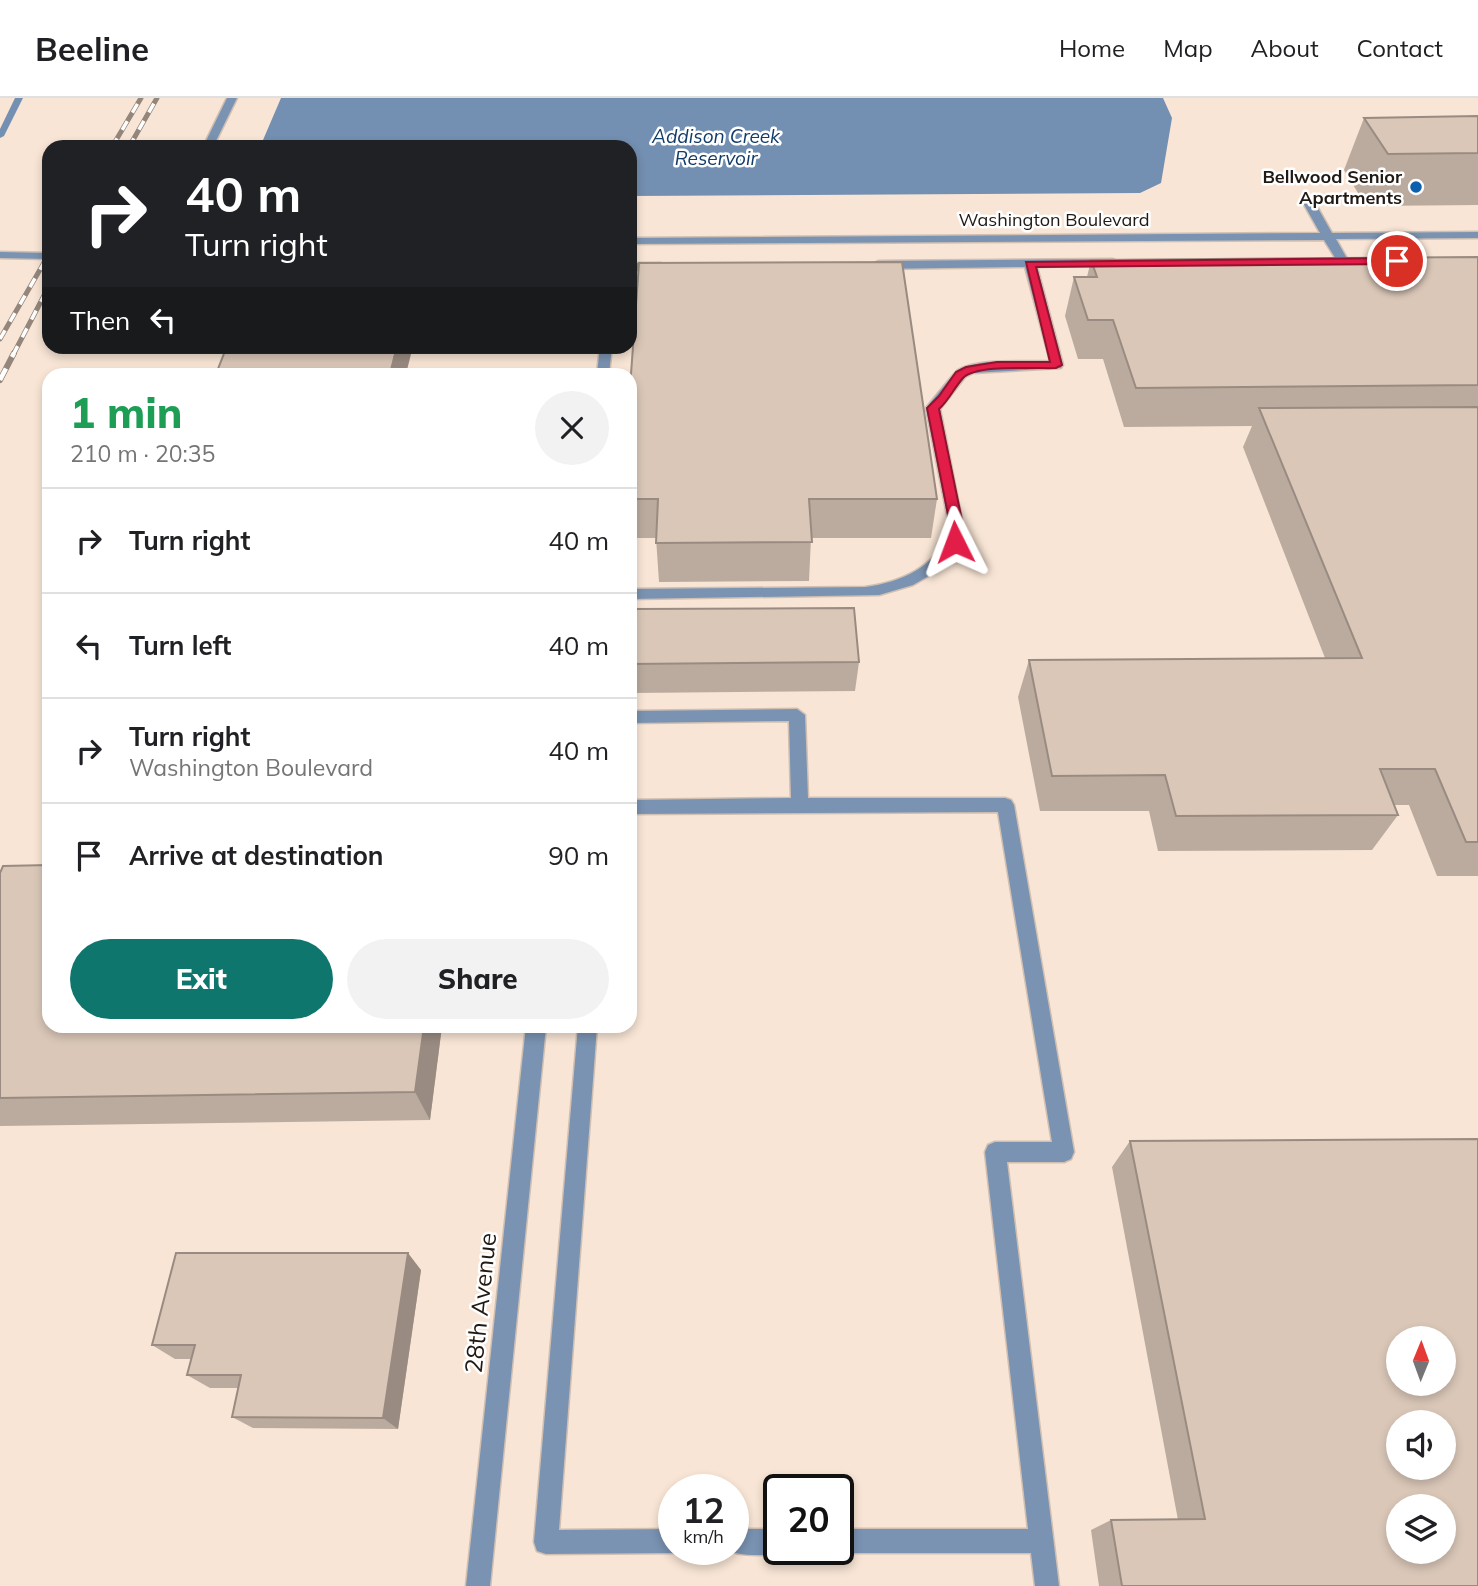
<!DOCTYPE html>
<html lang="en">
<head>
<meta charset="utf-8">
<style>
	:root { --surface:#fff; --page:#f2f2f2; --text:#202124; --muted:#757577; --line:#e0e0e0; --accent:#0f766e }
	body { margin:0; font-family:Mulish,sans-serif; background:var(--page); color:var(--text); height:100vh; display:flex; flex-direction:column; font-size:26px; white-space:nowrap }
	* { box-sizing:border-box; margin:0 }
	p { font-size:23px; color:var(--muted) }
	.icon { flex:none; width:38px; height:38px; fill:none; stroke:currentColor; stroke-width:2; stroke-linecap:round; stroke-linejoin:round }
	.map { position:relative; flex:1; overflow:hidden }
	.sheet { position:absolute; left:42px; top:270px; width:595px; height:665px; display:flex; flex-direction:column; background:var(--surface); border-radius:21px; box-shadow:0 4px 10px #0003 }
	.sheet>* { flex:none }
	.top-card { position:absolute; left:42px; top:42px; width:595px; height:214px; border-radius:21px; box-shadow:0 4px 10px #0003; background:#202124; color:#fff; overflow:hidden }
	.needle { width:46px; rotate:1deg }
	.tools { position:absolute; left:1386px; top:1228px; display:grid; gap:14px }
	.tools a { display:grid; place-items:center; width:70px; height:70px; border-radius:50%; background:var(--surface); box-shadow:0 4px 10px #0003; font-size:35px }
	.speed { position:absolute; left:658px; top:1376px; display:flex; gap:14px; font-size:35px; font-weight:700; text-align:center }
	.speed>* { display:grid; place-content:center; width:91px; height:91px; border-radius:50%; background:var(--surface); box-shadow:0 4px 10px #0003; line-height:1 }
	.speed small { font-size:18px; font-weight:400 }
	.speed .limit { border:4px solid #111; border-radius:10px; background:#fff; color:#111 }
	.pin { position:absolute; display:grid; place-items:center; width:60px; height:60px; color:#fff; margin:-30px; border:4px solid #fff; border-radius:50%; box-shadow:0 2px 7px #0007 }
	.me { position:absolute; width:77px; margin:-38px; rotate:357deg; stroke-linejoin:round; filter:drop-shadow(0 0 5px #0008) }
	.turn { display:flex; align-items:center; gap:24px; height:147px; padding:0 28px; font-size:32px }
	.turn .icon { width:91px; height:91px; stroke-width:2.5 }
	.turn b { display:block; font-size:49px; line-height:60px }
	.then { display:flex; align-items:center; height:66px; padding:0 28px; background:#0003; gap:14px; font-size:26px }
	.round { display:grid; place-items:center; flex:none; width:74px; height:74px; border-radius:37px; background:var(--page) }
	.summary { display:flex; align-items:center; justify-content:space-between; height:119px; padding:0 28px }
	h1 { font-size:42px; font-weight:800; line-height:52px; color:#1e9e55 }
	.cta { display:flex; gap:14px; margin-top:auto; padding:14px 28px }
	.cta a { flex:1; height:80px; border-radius:42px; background:var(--accent); color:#fff; font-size:28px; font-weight:800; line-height:80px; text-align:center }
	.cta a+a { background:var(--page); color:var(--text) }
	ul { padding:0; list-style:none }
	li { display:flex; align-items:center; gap:21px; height:105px; padding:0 28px; border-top:2px solid var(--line) }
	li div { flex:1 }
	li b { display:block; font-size:26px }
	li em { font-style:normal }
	header { display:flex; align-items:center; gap:42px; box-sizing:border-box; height:98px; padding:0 35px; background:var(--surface); border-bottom:2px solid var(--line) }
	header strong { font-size:33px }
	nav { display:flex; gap:38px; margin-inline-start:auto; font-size:24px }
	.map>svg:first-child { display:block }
</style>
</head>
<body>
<header>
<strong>Beeline</strong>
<nav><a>Home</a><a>Map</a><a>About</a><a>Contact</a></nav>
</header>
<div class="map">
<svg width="1478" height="1488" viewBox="0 0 1478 1488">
	<rect width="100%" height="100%" fill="#f8e5d5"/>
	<polygon fill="#738fb1" points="281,0 1163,0 1172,20 1161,85 1140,95 630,98 630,49 260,49"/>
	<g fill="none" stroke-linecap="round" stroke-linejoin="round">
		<polygon fill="#738fb1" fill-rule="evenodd" points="15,0 23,0 4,38 0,40 0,31"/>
		<g stroke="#d1c0b2" stroke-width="3">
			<g id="minor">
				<polygon points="227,0 237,0 213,49 203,49"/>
				<polygon points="1308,100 1314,103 1332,135 1478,134 1478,140 1336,141 1349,164 1343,168 1339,166 1324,142 630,146 630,140 1320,135 1302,103"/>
				<polygon points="0,154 49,155 49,161 0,160"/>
				<path d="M1113 161 1117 163V167L1037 169 1063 267 1061 270 973 275 965 279 940 311 964 432 957 450 939 472 913 487 879 497 630 501V491L865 489C902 484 936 469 950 432L926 310C931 304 954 275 958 272 979 260 1025 264 1050 263L1025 169 878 171 872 167 878 163Z"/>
				<polygon points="630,165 661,165 667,169 661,173 630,173"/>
				<polygon points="600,248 612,248 609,276 597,276"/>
				<polygon points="797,611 805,617 808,700 1005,700 1011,702 1014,707 1074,1054 1071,1061 1064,1064 1007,1064 1059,1488 1035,1488 1031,1455 838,1455 829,1451 838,1451 838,1431 1028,1431 985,1054 988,1047 995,1044 1052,1044 998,714 630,716 630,702 791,700 789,623 630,625 630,613"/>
				<polygon points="526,928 546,928 490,1488 466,1488"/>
				<polygon points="578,928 597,928 559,1432 674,1431 674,1451 683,1451 674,1455 546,1456 537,1453 534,1444"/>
				<path d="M733 1431H779V1451H788C773 1459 739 1459 724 1451H733Z"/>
			</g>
		</g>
		<use href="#minor" fill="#7a93b2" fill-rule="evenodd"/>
		<g stroke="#94867b" stroke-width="5">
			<g id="rail-far1">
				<polyline points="112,49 141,0"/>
				<polyline points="129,49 157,0"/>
				<polyline points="0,241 49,156"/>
				<polyline points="13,257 49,188"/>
			</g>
		</g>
		<g stroke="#94867b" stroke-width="6">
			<polyline id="rail" points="0,282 14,255"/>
		</g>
		<use href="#rail-far1" stroke="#fff" stroke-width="3.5" stroke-dasharray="10" stroke-linecap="butt"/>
		<use href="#rail" stroke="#fff" stroke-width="4.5" stroke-dasharray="13" stroke-linecap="butt"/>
	</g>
	<g fill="#bbab9e">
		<polygon points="1364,20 1478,55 1478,107 1366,108 1344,72"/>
		<polygon points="1478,159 1478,778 1437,778 1409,707 1394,707 1398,717 1372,752 1158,753 1149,713 1040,713 1018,599 1029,562 1325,560 1243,349 1252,328 1124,329 1103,261 1078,261 1065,218 1074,179 1087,179 1091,162"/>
		<polygon points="630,290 937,401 931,440 811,440 809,483 659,484 656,440 630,440"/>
		<polygon points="630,511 859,564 855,593 630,595"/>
		<polygon points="0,775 442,928 430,1022 0,1028"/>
		<polygon points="1130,1043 1478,1488 1099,1488 1091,1432 1111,1422 1178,1422 1112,1069"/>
		<polygon points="421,1172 398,1331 253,1330 232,1319 238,1290 210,1290 187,1277 191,1261 175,1261 152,1247"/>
	</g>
	<g fill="#998b81">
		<polygon points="397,248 413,248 406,276 390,276"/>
		<polygon points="424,928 442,928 430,1022 415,994"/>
		<polygon points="408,1155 421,1172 398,1331 383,1320"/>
	</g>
	<g fill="#dac7b8" stroke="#998b81" stroke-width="2" fill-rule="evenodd">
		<polygon points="1478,18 1478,55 1388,56 1364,20"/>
		<polygon points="1478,159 1478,287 1136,290 1113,222 1088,222 1074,179 1097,179 1091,162"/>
		<polygon points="902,164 937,401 809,401 812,444 656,445 658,401 630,401 630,290 639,165"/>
		<polygon points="227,248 397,248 390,276 216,276"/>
		<polygon points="1478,309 1478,744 1466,744 1435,671 1380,671 1398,717 1176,718 1165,677 1052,678 1029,562 1362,560 1259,310"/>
		<polygon points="854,510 859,564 630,566 630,511"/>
		<polygon points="49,767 49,928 424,928 415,994 0,1000 0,775 3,768"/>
		<path d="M1478 1041V1488H1122L1111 1422 1205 1421 1130 1043ZM1398 1241H1444V1286H1398ZM1398 1325H1444V1370H1398ZM1398 1409H1444V1454H1398Z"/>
		<polygon points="176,1155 408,1155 383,1320 232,1319 241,1277 187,1277 195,1247 152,1247"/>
	</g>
	<path fill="#e11d48" stroke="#92132f" stroke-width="2" d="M1397 160 1403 163 1401 166 1036 169 1062 267 1056 270C1037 271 976 266 963 280 954 290 949 302 939 311L964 432 959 447H950L948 444 951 432 927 310 939 298 956 274 966 269 997 264H1050L1026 164Z"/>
	<circle fill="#0e5fae" stroke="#fff" stroke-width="2.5" cx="1416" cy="89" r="7"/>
	<g text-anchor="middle" stroke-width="5" stroke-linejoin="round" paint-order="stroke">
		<g font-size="18" font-weight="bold" fill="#201914" stroke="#fff" text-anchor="end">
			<text x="1402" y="85">Bellwood Senior<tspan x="1402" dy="21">Apartments</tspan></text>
		</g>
		<g font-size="18" fill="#201914" stroke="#fff">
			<text x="1054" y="128">Washington Boulevard</text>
		</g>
		<g font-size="19" font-style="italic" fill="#113b68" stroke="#fff">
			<text x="716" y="45">Addison Creek<tspan x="716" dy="22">Reservoir</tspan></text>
		</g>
		<g font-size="24" fill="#201914" stroke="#fff">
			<text transform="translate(481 1205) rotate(-84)" y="8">28th Avenue</text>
		</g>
	</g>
</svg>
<div class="tools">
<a><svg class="needle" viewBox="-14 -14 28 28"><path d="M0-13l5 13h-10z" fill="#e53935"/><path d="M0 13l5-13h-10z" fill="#757577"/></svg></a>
<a><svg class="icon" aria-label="sound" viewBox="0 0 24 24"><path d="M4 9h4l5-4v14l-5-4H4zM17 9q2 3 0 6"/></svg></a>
<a><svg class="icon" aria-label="layers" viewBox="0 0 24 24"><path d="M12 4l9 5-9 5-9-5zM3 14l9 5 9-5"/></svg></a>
</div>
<div class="speed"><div>12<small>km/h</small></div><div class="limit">20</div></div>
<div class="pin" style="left:1397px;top:163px;background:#d93025"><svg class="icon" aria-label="arrive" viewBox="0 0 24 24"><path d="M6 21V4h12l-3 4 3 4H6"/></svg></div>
<svg class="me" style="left:955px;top:444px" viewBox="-20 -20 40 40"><path d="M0-17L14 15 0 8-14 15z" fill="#e11d48" stroke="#fff" stroke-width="4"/></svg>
<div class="top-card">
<div class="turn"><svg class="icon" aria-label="right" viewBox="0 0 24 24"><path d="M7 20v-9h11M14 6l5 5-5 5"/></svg><div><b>40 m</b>Turn right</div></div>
<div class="then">Then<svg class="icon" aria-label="left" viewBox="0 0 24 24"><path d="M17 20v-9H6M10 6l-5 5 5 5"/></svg></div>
</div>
<section class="sheet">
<div class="summary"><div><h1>1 min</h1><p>210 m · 20:35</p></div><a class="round"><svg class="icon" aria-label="close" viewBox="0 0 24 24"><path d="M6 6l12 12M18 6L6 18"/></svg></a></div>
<ul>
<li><svg class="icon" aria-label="right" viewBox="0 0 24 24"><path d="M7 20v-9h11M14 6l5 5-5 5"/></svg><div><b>Turn right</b></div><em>40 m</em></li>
<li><svg class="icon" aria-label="left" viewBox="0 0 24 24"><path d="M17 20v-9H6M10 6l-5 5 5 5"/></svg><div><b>Turn left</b></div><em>40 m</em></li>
<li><svg class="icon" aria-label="right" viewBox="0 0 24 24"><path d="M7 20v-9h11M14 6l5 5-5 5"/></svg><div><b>Turn right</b><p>Washington Boulevard</p></div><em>40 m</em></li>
<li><svg class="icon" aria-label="arrive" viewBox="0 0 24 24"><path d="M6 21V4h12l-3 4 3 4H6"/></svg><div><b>Arrive at destination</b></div><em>90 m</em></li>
</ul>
<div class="cta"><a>Exit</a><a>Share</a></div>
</section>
</div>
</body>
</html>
